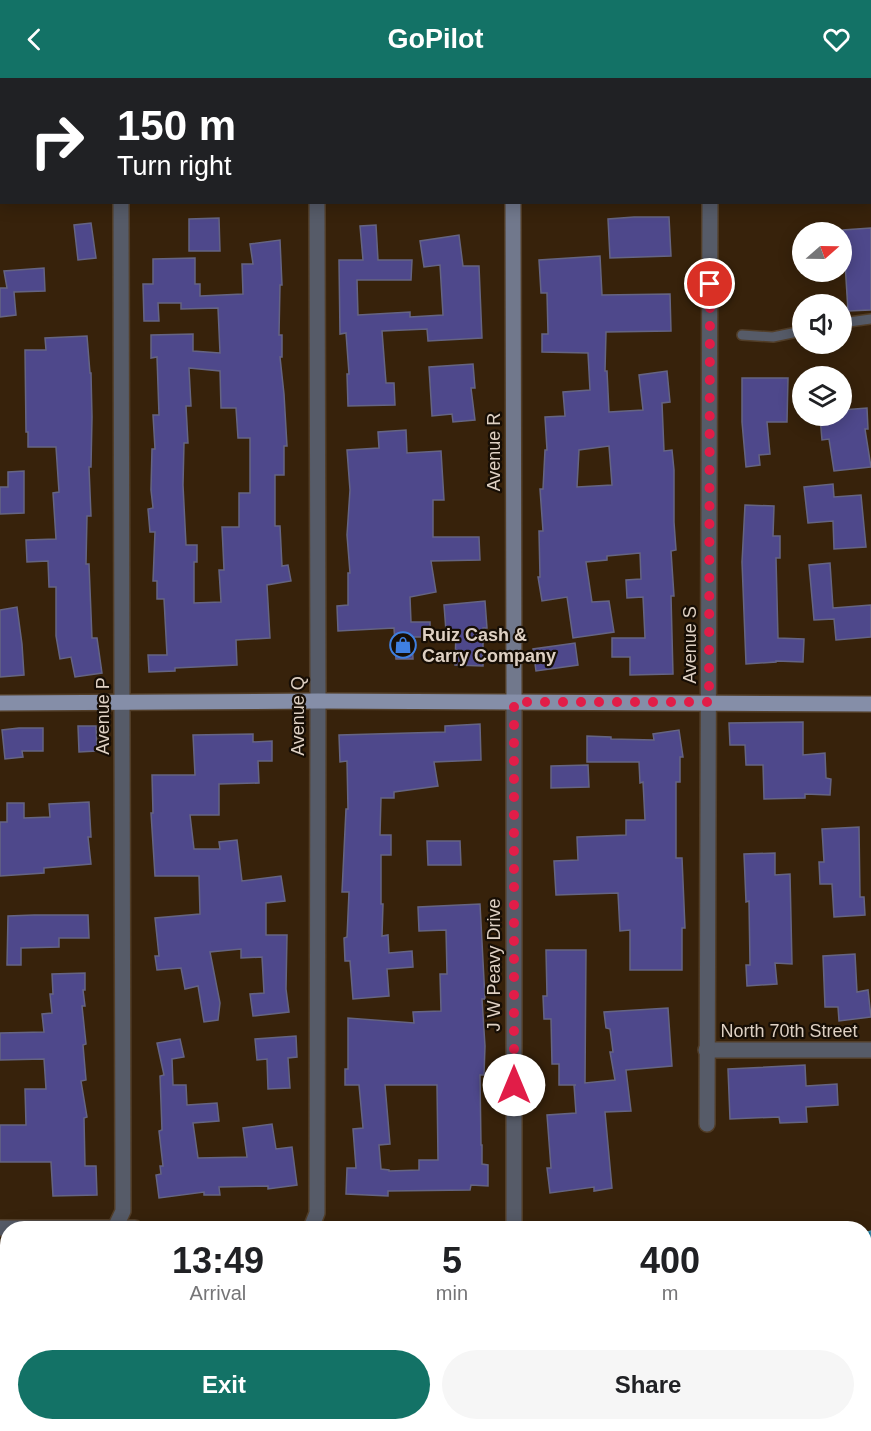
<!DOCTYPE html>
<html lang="en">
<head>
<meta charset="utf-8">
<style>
	:root { --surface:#fff; --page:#f6f6f6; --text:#202124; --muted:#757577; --accent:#137266 }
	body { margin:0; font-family:Helvetica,sans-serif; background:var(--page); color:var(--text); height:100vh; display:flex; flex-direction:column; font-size:22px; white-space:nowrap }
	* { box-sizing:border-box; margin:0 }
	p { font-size:20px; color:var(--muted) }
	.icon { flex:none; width:33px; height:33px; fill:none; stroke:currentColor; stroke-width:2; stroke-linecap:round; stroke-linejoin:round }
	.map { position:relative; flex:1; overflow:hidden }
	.sheet { position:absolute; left:0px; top:1143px; width:872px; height:210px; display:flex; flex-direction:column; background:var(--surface); border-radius:24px 24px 0 0; box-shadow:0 3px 15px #0003 }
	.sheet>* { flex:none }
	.banner { position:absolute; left:0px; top:0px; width:872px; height:126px; box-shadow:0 3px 15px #0003; background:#202124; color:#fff; overflow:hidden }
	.needle { width:39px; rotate:70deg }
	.tools { position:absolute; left:792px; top:144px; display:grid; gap:12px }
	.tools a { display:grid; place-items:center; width:60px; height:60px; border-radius:50%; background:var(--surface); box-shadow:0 3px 15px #0003; font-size:30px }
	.pin { position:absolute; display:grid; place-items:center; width:51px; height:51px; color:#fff; margin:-26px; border:3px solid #fff; border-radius:50%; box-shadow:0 2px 6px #0007 }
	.me { position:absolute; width:66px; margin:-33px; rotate:0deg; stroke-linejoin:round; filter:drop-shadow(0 0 4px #0008) }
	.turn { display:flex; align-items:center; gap:21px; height:126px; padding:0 18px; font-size:27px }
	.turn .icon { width:78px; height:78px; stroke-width:2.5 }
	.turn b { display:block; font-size:42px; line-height:51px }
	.eta { display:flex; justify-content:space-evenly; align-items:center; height:102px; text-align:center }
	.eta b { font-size:36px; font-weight:700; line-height:42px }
	.action { display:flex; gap:12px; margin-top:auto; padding:12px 18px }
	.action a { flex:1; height:69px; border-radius:36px; background:var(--accent); color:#fff; font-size:24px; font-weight:700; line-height:69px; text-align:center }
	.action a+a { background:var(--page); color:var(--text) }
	header { display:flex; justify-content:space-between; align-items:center; height:78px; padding:0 18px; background:var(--accent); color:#fff; font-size:27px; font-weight:700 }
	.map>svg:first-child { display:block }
</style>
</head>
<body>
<header><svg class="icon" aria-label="back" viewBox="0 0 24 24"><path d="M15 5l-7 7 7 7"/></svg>GoPilot<svg class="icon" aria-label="heart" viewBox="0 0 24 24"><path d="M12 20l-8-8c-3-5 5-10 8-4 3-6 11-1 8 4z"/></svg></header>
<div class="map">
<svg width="871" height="1353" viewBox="0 0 871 1353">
	<rect width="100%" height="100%" fill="#37220b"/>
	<rect fill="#15513b" x="315" y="1346" width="223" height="7"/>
	<polygon fill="#06759f" stroke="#4790aa" stroke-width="1.5" points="871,1153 871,1353 609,1353 610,1346 864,1346 864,1155"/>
	<g fill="#4e488b" stroke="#656482" stroke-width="1.5" fill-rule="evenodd">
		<polygon points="634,139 669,139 671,178 610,180 608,141"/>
		<polygon points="219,140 220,173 189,173 189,141"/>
		<polygon points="91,145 96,180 78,182 74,147"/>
		<polygon points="376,147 378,182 412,182 411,202 357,202 358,237 410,234 410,239 443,237 440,187 424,189 420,163 459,157 463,188 479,188 482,260 428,263 427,251 382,253 386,305 394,305 395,327 348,328 347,296 349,296 346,255 340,256 339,182 363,182 360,148"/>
		<polygon points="871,150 871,232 848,233 843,152"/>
		<path d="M280 162 282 207H280L279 257H282V279H280L284 316 287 368H284V397H275V448H280L282 488 288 487 291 503 267 507 270 560 236 562 237 587 175 590V593L149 594 148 577H167L164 521H157V503H153L155 454H150L148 431 153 430 151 412 152 371H155L153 337H159L157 279 151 280V257L193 256V273L220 275 218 230 181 231V225H158L159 243H144L143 206H153V181L195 180V206H200V218L243 216 242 186H253L250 166ZM189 290 220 293 221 330H236L238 360H250V415H239V449H222L224 492H219L221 524 194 525V484H197V467H186L183 407 184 365H188L186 328H191Z"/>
		<path d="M600 178 602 217 670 216 671 253 606 254 605 293H607L609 334 643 332 639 297 667 293 670 324 662 325 664 373 672 372 674 392V444L676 472 671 473 674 518H671L673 596 630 597V579H612V560H645L643 519 627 520 626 502 641 501 640 475 607 478V482L586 484 592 524 609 523 614 554 573 560 567 519 542 523 538 499H540L539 453H543L540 411H543L545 372H547L545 339 565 338 563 314 590 312 588 275 542 274V256H548L547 215H541L539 182ZM609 368 612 407 577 409 579 372Z"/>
		<polygon points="44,190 45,213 14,214 16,237 0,239 0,210 7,210 4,193"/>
		<polygon points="87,258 90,295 91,295 92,339 91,389 89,389 91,438 87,438 86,486 89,486 92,560 97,560 102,595 75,599 71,579 60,581 56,558 56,509 49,509 48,483 27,484 26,462 56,461 53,415 59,414 56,369 28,369 28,354 26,354 25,272 46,272 45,260"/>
		<polygon points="473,286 475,310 471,310 475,342 453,344 452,336 432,338 429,289"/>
		<polygon points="742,300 788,300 787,344 767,344 770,376 759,377 760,387 746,389 742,344"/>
		<polygon points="867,330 868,351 865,351 871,389 834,393 829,361 822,362 820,339 842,338 842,332"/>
		<polygon points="406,352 407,375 441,373 444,422 433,422 433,459 479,459 480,482 431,483 436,514 410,519 411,544 430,544 430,559 412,559 413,581 396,581 394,550 338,553 337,528 348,527 348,495 350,495 347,457 350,412 347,372 379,370 378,354"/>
		<polygon points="24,393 24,435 0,436 0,409 8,409 8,394"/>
		<polygon points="833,406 834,419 861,417 866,469 834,471 833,443 808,445 804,409"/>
		<polygon points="745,427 774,428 773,458 780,458 780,480 776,480 778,560 804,561 803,584 776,583 776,584 746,586 742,484"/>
		<polygon points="830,485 833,530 871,527 871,559 836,562 834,541 814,542 809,487"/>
		<polygon points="485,523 487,550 483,550 483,588 455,587 456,553 446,553 444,527"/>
		<polygon points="17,529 22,566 24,597 0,599 0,532"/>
		<polygon points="575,565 578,587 536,593 533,571"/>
		<polygon points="803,644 803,677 825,675 826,700 831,701 830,717 805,716 805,720 764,721 763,687 746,687 745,667 730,667 729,645"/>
		<polygon points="480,646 481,682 434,684 438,708 394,714 394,720 381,720 380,757 391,757 391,777 381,777 381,826 383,826 382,858 388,857 389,875 412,873 413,889 387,891 389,918 353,921 350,883 345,883 344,860 347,859 349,814 342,814 346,731 348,731 347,683 340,684 339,657 445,654 445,648"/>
		<polygon points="78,648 96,648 97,673 79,674"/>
		<polygon points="19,650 43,650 43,673 22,673 23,679 5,681 2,652"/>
		<polygon points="679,652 683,679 680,679 680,704 676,704 676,780 682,780 685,850 682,850 682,892 630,892 630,852 620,853 618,815 556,817 554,783 578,782 577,759 626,757 626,742 645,742 643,704 640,705 639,684 587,684 587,658 611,659 611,661 654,662 653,656"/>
		<polygon points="253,656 253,664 272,663 272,683 258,683 259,705 219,706 219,737 190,737 194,771 220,771 219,764 237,762 242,803 281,798 285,823 266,825 266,857 287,857 286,911 289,934 253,938 250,916 264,915 262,879 241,880 241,871 210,874 220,925 218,942 204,944 198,908 185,911 181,890 157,892 155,878 159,878 155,840 200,836 199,798 155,798 151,735 153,735 152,697 195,697 193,657"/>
		<polygon points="588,687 589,709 551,710 551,688"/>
		<polygon points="89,724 91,759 88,759 91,786 44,790 44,795 0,798 0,744 7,744 7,725 24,725 24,740 50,739 49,726"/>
		<polygon points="859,749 860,819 864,819 865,837 834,839 832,806 820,806 819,784 824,784 822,751"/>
		<polygon points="427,763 460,763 461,787 428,787"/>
		<polygon points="775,775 775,797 790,796 792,886 775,885 777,906 747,908 746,887 750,887 749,823 746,824 744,776"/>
		<path d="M480 826 485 921H482L485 968 484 997H480L481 1067H482V1086L488 1087V1108L471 1107 470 1112 388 1113V1118L346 1116 347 1090H356L353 1051 363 1050 359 1007H345V991H348V940L414 945 413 934 441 933 440 896H447L446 852 419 853 418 829ZM385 1007H437L438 1082H419V1092L389 1093V1092L381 1091 379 1067 390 1066Z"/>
		<polygon points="34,837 88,837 89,860 59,860 59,869 21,870 21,887 7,887 8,838"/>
		<polygon points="546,872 586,872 585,1005 615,1002 610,974 613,974 610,951 606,950 604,934 668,930 672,988 626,992 631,1033 605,1034 612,1110 594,1113 594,1109 550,1115 547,1090 551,1090 547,1037 576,1035 574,1007 576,1007 559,1007 559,986 552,986 551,941 544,941 543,918 547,918"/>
		<polygon points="855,876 857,914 868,912 871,939 839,943 838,929 825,929 823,878"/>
		<polygon points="85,895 85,912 83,912 85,928 82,928 86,966 83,967 86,1002 81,1003 87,1039 84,1040 85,1088 96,1088 97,1117 53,1118 51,1084 0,1084 0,1047 26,1047 25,1011 46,1011 44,981 0,982 0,955 44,954 42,936 52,935 50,916 53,916 52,896"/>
		<polygon points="296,958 297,979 288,980 290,1010 268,1011 267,981 257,982 255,961"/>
		<polygon points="180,961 184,979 172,981 173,1007 186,1007 187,1027 217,1025 219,1043 193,1045 198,1080 247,1079 243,1050 272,1046 276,1071 292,1069 297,1107 268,1111 268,1108 219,1109 220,1117 204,1117 204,1114 159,1120 156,1097 161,1096 160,1088 163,1088 159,1053 162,1052 160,998 164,997 157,965"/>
		<polygon points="805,987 806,1008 837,1006 838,1027 806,1029 807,1044 780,1045 779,1039 730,1041 728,991"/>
	</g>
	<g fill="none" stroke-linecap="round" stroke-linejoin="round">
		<g stroke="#523e28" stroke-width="12">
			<g id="lane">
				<polyline points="842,245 871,241"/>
				<polyline points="742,257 773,259 802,253"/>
			</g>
		</g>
		<g stroke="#523e28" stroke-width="18">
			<g id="street">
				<polyline points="709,0 709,2"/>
				<polyline points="121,2 121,0"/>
				<polyline points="316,2 316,0"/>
				<polyline points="514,623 514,1150"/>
				<polyline points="706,972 871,972"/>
				<polyline points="707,1046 710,124"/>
				<polyline points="0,1150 135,1150"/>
				<polyline points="115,1150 123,1133 121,124"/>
				<polyline points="311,1150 317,1135 318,623 317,124"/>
				<polyline points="107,1346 107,1353"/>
				<polyline points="305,1346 346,1353"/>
				<polyline points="411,1346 412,1353"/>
				<polyline points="493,1346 494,1353"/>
				<polyline points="515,1346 515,1353"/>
			</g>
		</g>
		<g stroke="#523e28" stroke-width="18">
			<g id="secondary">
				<polyline points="513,0 513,2"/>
				<polyline points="513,124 514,623"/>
			</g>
		</g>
		<g stroke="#523e28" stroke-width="18">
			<g id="primary">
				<polyline points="0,111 2,111"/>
				<polyline points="870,112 871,112"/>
				<polyline points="0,625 318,623 871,626"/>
			</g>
		</g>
		<use href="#lane" stroke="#565b68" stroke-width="9"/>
		<use href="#street" stroke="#565b68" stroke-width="15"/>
		<use href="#secondary" stroke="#71788c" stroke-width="15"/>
		<use href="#primary" stroke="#858ea8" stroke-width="15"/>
	</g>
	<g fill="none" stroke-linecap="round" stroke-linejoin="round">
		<polyline stroke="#e11d48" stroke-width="10" stroke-dasharray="0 18" points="514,1007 514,624 709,624 710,206"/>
	</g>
	<defs>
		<g id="shop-ring" transform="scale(1.35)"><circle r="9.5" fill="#170e05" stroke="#3f7fe0" stroke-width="1.5"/><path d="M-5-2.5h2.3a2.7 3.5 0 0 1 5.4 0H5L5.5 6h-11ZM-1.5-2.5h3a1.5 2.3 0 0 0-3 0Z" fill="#3f7fe0"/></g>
	</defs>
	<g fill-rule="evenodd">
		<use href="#shop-ring" x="403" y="567"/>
	</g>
	<g text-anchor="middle" stroke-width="4.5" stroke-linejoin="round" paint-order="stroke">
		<g font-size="18" fill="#ded0c3" stroke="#170e05">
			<text transform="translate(494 374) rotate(-90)" y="6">Avenue R</text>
			<text transform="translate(690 567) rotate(-90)" y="6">Avenue S</text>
			<text transform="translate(103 638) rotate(-90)" y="6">Avenue P</text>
			<text transform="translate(298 638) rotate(-90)" y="6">Avenue Q</text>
			<text transform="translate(494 887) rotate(-90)" y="6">J W Peavy Drive</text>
			<text x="789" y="959">North 70th Street</text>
		</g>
		<g font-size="18" font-weight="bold" fill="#ded0c3" stroke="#170e05" text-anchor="start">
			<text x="422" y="563">Ruiz Cash &amp;<tspan x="422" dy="21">Carry Company</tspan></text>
		</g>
	</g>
</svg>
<div class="tools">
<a><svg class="needle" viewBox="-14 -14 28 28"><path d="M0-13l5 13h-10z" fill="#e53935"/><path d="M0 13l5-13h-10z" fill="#757577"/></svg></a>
<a><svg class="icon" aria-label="sound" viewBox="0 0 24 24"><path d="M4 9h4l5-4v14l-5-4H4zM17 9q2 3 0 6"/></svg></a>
<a><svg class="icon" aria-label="layers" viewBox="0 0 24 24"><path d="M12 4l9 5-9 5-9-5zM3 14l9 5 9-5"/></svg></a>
</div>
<div class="pin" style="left:710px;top:206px;background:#d93025"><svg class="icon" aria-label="arrive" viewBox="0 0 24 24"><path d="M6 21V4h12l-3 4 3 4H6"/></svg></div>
<svg class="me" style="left:514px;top:1007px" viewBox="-20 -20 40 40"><circle r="19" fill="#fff"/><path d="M0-13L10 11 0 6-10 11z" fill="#e11d48"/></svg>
<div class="banner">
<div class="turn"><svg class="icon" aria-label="right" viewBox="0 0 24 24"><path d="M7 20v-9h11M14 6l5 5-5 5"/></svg><div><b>150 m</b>Turn right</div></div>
</div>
<section class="sheet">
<div class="eta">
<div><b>13:49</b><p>Arrival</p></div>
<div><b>5</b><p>min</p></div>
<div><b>400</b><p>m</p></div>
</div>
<div class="action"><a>Exit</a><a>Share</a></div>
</section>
</div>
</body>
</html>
